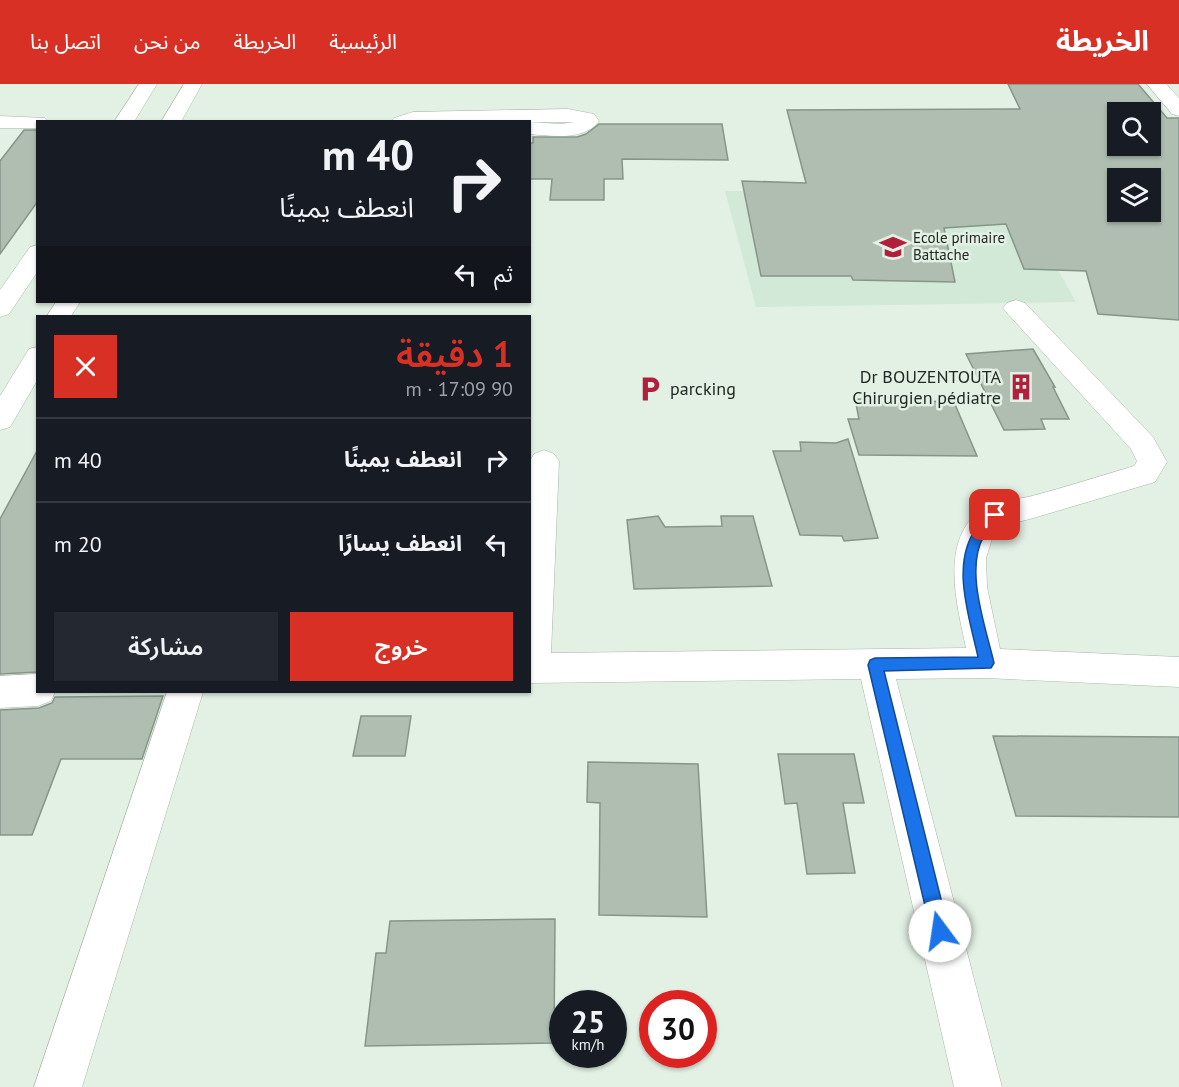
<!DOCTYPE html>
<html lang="ar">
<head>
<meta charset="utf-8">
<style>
	:root { --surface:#171b24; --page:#242831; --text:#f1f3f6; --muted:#9ea1a6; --line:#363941; --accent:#d93025 }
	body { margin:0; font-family:"PT Sans","Noto Sans Arabic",sans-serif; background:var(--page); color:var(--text); direction:rtl; height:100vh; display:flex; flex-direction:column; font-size:22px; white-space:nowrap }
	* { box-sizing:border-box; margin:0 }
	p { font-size:20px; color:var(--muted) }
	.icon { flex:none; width:33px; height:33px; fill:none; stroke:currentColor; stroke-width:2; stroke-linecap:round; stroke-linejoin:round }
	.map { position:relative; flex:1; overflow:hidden; direction:ltr }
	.sheet { position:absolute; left:36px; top:231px; width:495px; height:378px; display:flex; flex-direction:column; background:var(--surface); border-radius:0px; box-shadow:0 2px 4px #0004; direction:rtl }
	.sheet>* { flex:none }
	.guide { position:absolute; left:36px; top:36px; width:495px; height:183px; border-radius:0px; box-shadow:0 2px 4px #0004; direction:rtl; background:#171b24; color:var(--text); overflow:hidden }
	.fabs { position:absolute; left:1107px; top:18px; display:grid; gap:12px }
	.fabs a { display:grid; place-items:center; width:54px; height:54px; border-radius:0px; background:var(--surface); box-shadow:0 2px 4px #0004; font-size:30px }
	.speed { position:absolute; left:549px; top:906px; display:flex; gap:12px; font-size:30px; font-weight:700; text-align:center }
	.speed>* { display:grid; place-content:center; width:78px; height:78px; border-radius:50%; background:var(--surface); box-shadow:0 2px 4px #0004; line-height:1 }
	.speed small { font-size:15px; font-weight:400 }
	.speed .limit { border:9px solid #d22; background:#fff; color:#111 }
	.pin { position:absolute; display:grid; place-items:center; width:51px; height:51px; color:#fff; margin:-26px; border-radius:12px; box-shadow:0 3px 9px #0006 }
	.me { position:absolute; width:66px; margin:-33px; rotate:346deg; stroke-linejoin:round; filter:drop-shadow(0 0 4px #0008) }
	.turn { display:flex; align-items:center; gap:21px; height:126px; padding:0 18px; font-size:27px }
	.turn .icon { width:78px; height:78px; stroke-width:2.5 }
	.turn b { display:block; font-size:42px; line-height:51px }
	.then { display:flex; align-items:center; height:57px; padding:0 18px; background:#0003; gap:12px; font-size:22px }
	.round { display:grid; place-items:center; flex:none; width:63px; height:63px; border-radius:0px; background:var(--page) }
	.overview { display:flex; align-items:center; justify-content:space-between; height:102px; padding:0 18px }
	h1 { font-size:36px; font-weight:600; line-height:45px; color:var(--accent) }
	.primary-button { display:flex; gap:12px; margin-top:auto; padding:12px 18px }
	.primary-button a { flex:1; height:69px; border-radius:0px; background:var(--accent); color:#fff; font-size:24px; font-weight:600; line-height:69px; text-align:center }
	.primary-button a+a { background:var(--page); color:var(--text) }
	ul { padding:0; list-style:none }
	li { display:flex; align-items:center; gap:18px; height:84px; padding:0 18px; border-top:2px solid var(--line) }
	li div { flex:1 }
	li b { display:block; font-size:22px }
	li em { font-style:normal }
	header { display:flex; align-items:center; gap:36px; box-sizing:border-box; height:84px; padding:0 30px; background:var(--accent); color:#fff }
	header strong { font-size:28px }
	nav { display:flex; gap:33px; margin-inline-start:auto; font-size:21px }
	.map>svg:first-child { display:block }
</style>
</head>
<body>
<header>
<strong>الخريطة</strong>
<nav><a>الرئيسية</a><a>الخريطة</a><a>من نحن</a><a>اتصل بنا</a></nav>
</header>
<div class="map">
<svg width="1179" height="1003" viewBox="0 0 1179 1003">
	<rect width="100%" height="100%" fill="#e2f1e4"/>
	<polygon fill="#d3e9d7" points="1013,105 1076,218 756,223 725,107"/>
	<g fill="#afbeb1" stroke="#879589" stroke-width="1.5" fill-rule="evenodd">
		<path d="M1008 0H1138L1167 34H1179V236L1098 230 1086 187 1024 185 1006 140 944 144 955 198 853 196 851 192H761L742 97 806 99 787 26 1020 25ZM1118 28H1150V62H1118ZM1118 94H1150V128H1118Z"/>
		<polygon points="599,40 722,40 728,76 622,75 623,95 604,95 604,116 550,116 552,95 530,95 530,59 533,59 533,53 577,53 586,50"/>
		<polygon points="24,46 38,46 38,117 0,170 0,77"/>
		<polygon points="1033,265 1055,303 1053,303 1069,335 1041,335 1045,345 1004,346 966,270"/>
		<polygon points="855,315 954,318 977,372 859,371 848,335 859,335"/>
		<polygon points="848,355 878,454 844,457 842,452 800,451 773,367 801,367 800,358 836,359"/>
		<polygon points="38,365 38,588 0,590 0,435"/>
		<polygon points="658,432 665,443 722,442 721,432 753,432 772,502 634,505 627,436"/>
		<polygon points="163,612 142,675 61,675 32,751 0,751 0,626 39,624 52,619 55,613"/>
		<polygon points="361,632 411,632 405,672 353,672"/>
		<polygon points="993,652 1179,653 1179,733 1016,732"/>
		<polygon points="778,670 854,670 864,719 843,719 855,789 807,790 797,719 785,720"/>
		<polygon points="588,678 698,680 707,833 599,831 600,719 587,718"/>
		<polygon points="555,835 554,959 365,962 376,869 386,869 390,837"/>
	</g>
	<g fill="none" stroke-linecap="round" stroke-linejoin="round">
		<g stroke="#a8b7aa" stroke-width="1">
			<g id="street">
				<polygon points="139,0 157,0 134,38 114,38"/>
				<polygon points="184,0 202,0 181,38 161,38"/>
				<polygon points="1147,0 1166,0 1179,14 1179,32 1172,30"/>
				<path d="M568 25 594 30 599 37C585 57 551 52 530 50V38L561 40 574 38H391L394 34 413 28Z"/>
				<polygon points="0,32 45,34 48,38 38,38 38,44 0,44"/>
				<polygon points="38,161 38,187 9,230 0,233 0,206 30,163"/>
				<path d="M1016 216 1025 219 1153 353 1167 378 1155 398 1030 435 1005 441 992 455 986 474 987 503 1000 565 1179 573V603L986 594 896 595 1002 1003H954L861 595 530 599V377L534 370 544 366 554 370 559 377 551 569 966 564C957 520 938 455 984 423 996 415 1018 416 1032 412 1066 403 1100 392 1134 382L1137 377 1131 365 1007 229 1003 224 1007 219Z"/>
				<polygon points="56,218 80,218 71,232 47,232"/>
				<polygon points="38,263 38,295 10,343 0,346 0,312 29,265"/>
				<polygon points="38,590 38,608 55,608 51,617 38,622 0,624 0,592"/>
				<polygon points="167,608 203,608 82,1003 34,1003"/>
			</g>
		</g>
		<use href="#street" fill="#fff" fill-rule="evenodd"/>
	</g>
	<path fill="#1a73e8" stroke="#114b97" stroke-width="1.5" d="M995 426 1002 431C997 439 988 444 984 452 964 485 986 544 994 579L991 584 884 587 949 847 946 854 940 856 934 854 931 847 868 581 870 576 875 574 978 573C969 531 948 475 981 438 986 433 989 428 995 426Z"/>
	<defs>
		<g id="school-bare" transform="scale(2.07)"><path d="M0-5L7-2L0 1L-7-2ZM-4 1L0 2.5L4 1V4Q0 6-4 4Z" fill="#b21f3d" stroke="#e2f1e4" stroke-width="2.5" paint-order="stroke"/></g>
		<g id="building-bare" transform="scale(2.07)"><path d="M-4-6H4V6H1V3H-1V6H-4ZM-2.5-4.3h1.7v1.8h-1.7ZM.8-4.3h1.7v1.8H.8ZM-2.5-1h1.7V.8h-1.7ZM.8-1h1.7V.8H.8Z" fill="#b21f3d" stroke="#e2f1e4" stroke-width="2.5" paint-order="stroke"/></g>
		<g id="parking-bare" transform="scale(2.07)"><path d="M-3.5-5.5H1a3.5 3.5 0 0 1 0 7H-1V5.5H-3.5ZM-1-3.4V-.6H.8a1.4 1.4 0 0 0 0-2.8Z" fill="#b21f3d" stroke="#e2f1e4" stroke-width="2.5" paint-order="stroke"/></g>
	</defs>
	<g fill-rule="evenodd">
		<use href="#school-bare" x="893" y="163"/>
		<use href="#building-bare" x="1021" y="303"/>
		<use href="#parking-bare" x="650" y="305"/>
	</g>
	<g text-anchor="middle" stroke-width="5" stroke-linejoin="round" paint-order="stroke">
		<g font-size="15" fill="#222823" stroke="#e2f1e4" text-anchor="start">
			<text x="913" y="159">Ecole primaire<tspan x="913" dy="17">Battache</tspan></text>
		</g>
		<g font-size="18" fill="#222823" stroke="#e2f1e4" text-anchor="end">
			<text x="1001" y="299">Dr BOUZENTOUTA<tspan x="1001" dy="21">Chirurgien pédiatre</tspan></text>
			<text x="670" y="311" text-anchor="start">parcking</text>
		</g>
	</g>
</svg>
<div class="fabs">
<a><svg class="icon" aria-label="search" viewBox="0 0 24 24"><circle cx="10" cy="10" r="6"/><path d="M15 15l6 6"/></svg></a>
<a><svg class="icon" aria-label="layers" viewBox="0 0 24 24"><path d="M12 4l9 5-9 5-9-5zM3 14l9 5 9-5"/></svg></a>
</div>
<div class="speed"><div>25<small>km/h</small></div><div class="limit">30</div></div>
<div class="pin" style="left:995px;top:431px;background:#d93025"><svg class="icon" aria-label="arrive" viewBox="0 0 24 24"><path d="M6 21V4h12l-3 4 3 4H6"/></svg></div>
<svg class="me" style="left:940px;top:847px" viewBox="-20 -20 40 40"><circle r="19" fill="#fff"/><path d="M0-13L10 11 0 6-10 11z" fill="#1a73e8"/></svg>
<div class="guide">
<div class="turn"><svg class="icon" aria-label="right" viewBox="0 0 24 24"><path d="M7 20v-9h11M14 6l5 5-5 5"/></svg><div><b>40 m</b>انعطف يمينًا</div></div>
<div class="then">ثم<svg class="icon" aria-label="left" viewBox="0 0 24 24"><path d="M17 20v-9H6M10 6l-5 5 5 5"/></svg></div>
</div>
<section class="sheet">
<div class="overview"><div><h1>1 دقيقة</h1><p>90 m · 17:09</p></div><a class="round" style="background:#d93025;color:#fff"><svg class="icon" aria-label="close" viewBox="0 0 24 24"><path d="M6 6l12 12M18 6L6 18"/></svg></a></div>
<ul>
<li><svg class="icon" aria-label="right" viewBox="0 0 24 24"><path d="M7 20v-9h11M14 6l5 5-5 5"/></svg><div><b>انعطف يمينًا</b></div><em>40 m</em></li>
<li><svg class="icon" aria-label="left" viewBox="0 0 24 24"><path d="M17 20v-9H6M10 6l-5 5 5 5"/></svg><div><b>انعطف يسارًا</b></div><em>20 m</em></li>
</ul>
<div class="primary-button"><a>خروج</a><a>مشاركة</a></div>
</section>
</div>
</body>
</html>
